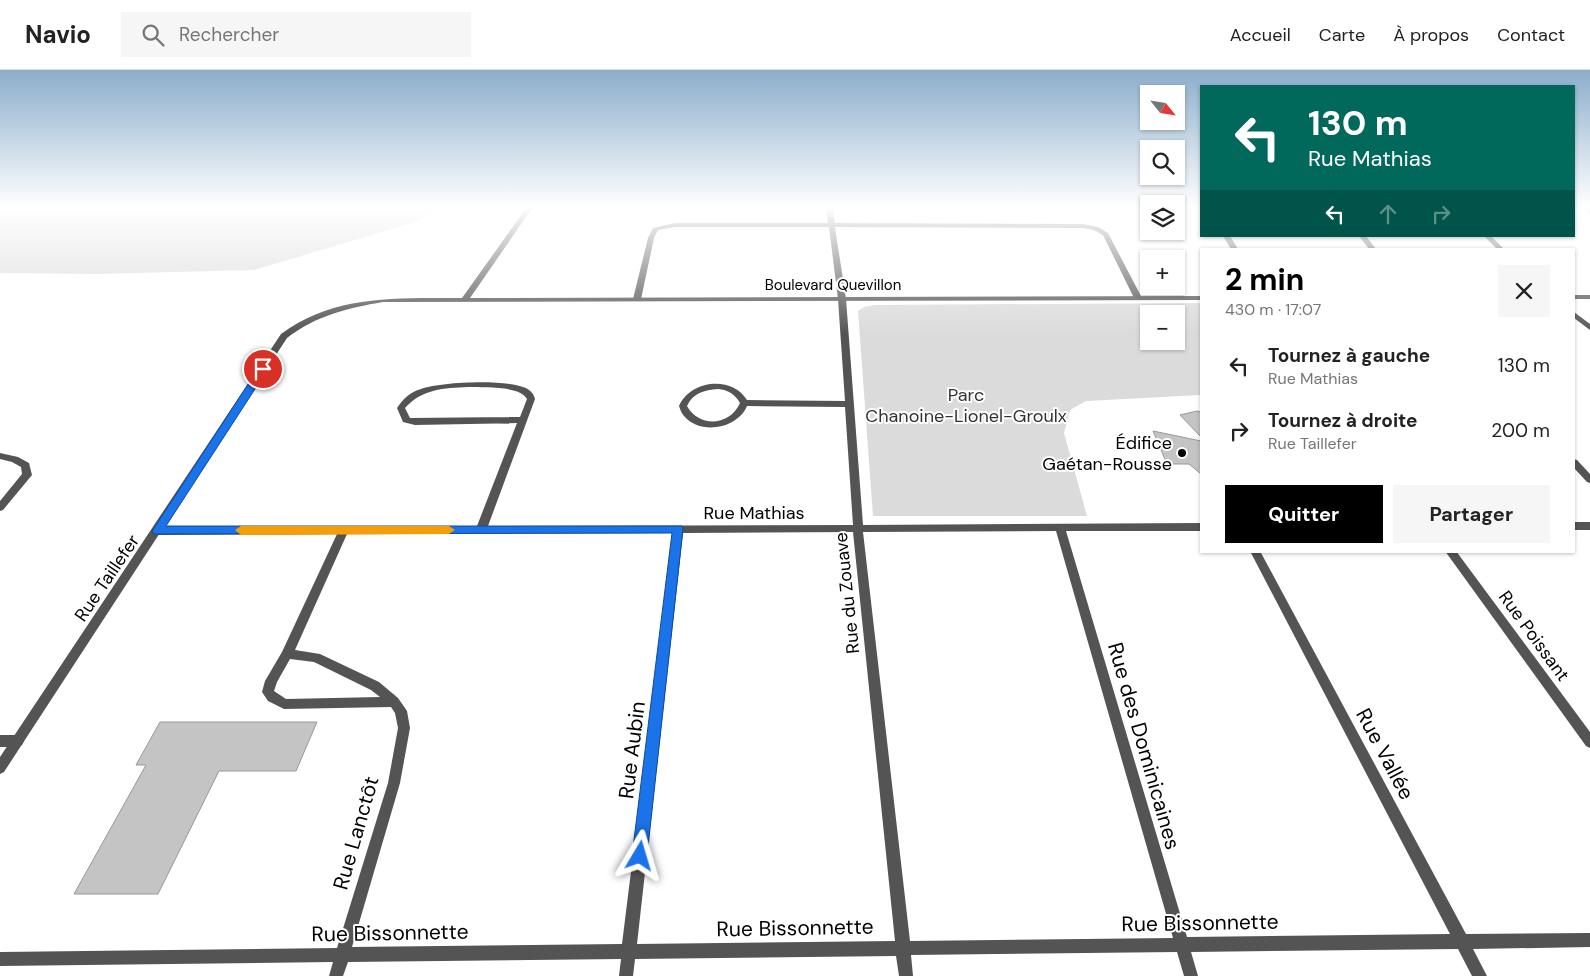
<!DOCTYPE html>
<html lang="fr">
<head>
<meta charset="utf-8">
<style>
	:root { --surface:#fff; --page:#f6f6f6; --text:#222; --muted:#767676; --line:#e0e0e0; --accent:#000 }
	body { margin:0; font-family:"DM Sans",sans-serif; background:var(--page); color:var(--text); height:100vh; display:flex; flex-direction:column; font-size:19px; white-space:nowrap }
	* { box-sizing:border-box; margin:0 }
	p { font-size:16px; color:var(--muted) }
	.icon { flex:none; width:28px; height:28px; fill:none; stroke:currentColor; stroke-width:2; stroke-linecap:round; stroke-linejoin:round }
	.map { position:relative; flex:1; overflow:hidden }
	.sheet { position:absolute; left:1200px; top:178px; width:375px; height:305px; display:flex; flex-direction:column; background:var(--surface); border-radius:0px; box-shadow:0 1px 4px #0004 }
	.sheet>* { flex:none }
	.hud { position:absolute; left:1200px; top:15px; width:375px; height:152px; border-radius:0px; box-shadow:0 1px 4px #0004; background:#00695c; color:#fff; overflow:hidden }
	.needle { width:32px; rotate:120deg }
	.tools { position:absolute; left:1140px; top:15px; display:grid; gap:10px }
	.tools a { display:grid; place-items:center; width:45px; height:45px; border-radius:0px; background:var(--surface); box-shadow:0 1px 4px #0004; font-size:25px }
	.pin { position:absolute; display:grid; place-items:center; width:42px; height:42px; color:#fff; margin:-21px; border:2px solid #fff; border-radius:50%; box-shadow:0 1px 5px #0007 }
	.me { position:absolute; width:55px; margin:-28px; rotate:7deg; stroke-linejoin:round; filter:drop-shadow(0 0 4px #0008) }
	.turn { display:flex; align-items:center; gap:18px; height:105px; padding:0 25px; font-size:22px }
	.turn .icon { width:65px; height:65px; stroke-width:2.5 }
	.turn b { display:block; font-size:35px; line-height:42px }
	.lanes { display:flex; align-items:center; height:48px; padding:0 25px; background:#0003; justify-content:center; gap:25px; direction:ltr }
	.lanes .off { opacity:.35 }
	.round { display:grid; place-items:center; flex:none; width:52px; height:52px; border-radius:0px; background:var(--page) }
	.summary { display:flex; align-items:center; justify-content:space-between; height:85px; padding:0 25px }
	h1 { font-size:30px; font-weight:700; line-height:38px; color:var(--accent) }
	.cta { display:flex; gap:10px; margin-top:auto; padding:10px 25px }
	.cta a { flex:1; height:58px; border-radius:0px; background:var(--accent); color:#fff; font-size:20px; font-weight:700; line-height:58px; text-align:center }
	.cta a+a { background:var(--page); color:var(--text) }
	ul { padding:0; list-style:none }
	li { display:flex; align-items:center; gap:15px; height:65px; padding:0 25px }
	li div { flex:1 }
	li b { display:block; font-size:19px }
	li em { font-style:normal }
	header { display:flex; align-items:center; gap:30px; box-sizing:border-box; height:70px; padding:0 25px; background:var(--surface); border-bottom:1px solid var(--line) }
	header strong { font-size:24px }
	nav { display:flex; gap:28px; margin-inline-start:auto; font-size:18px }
	.search { width:350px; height:45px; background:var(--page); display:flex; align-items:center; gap:12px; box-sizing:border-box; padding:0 18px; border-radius:0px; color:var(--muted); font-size:19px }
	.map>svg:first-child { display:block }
</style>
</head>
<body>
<header>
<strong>Navio</strong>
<div class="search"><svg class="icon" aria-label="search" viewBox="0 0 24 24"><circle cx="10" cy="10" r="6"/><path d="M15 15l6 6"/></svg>Rechercher</div>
<nav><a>Accueil</a><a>Carte</a><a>À propos</a><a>Contact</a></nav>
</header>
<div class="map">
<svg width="1590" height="906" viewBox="0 0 1590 906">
	<rect width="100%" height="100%" fill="#fff"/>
	<g fill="#dbdbdb" fill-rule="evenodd">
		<polygon points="0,137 440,137 415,152 254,200 97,204 0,203"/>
		<path d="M1201 233V325L1086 331 1070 340 1064 363 1087 446H873L858 241 864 237 875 235ZM1149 244H1176V271H1149Z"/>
	</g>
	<g fill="#c4c4c4" stroke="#989898">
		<polygon points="1197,341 1201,342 1201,367 1180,345"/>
		<polygon points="1153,361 1201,371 1201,404 1189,394 1167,394"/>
		<polygon points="160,652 317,652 296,701 219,701 158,824 74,824 146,695 136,695"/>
	</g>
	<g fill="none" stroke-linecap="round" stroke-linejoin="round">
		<g fill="#545454" fill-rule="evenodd">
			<path d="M826 137H832L835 153 1083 154 1098 157 1108 163 1142 228 1141 230H1135L1103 165 1094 160 1083 158 835 157 846 229 863 455 1201 453V461H1066L1187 867 1450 864 1250 481H1260L1466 864 1590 863V877L1473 879 1487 906H1472L1458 879 1191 882 1198 906H1184L1177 882 911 885 913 906H899L896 886 635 889 633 906H619L621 889 348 892 343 906H329L333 892 0 896V882L337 878 388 713 398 658 395 643 391 637 284 639 268 631 262 622 265 611 282 582 337 464 158 465 153 461 158 457 477 456 517 353 415 355 403 352 397 338C403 329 410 322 421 319 440 312 512 308 529 320 532 322 534 325 535 329L488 456 853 455 845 337 747 336C738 358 701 366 684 346 682 344 680 339 679 336 690 310 732 305 747 330L845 331 838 229 829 157H675L658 160 654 168 641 229 637 231 633 229 648 168 653 158 675 153H828ZM468 317C482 318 520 315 527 329L520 347 410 348 405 338C422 319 444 318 468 317ZM718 319C728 320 735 324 740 333 730 356 699 358 687 336 693 323 704 320 718 319ZM1056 461 1173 868 910 871 863 462ZM853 462 895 871 637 874 683 463ZM673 463 622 874 352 877 400 713 410 658 407 641 398 628 379 612 320 584 295 580 347 464ZM290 589 314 592 371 620 380 627 286 629 274 621 277 612Z"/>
			<polygon points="1223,166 1230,166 1238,179 1231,179"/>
			<polygon points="1359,166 1366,166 1376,179 1369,179"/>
			<polygon points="1484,166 1491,166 1504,179 1497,179"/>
			<polygon points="1574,242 1590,254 1590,260 1574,248"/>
			<polygon points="0,383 18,387 29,393 32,405 3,440 0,441 0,431 22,404 21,397 12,392 0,389"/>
			<polygon points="1574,389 1577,390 1590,404 1590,413 1587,412 1574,398"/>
			<rect x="1574" y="452" width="16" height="8"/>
			<polygon points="1445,481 1456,481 1590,662 1590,678 1586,676"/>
			<polygon points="0,665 18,665 22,667 24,671 22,675 18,677 0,677"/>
		</g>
		<g fill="#545454" fill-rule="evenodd">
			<path d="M527 137H533L470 228 1201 226V230L383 232C348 238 315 246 287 268L4 702 0 704V687L281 264C334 224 399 228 462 228Z"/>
			<polygon points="1580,137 1587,137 1590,139 1590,144"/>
			<rect x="1574" y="225" width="16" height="4"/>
		</g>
	</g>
	<linearGradient id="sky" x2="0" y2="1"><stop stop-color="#8cadcc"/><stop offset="0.52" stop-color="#fff"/><stop offset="1" stop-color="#fff" stop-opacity="0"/></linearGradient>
	<rect width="1590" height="264" fill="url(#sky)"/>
	<polygon fill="#1a73e8" stroke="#114b97" points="263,296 268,299 166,456 682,456 683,459 647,786 645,791 640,793 634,791 632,786 672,463 154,464 152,461 154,458 258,299"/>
	<polygon fill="#f59e0b" points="241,456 449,456 455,460 449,464 241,465 235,460"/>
	<circle fill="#000" stroke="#fff" stroke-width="2" cx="1182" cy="383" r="5"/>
	<g text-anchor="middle" stroke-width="4" stroke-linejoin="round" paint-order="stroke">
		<g font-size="15" fill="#000" stroke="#fff">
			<text x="833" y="220">Boulevard Quevillon</text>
		</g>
		<g font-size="18" fill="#323232" stroke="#fff">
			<text x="966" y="331">Parc<tspan x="966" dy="21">Chanoine-Lionel-Groulx</tspan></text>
		</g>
		<g font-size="18" fill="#000" stroke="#fff" text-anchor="end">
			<text x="1172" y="379">Édifice<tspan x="1172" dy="21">Gaétan-Rousse</tspan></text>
		</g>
		<g font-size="18" fill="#000" stroke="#fff">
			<text x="754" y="449">Rue Mathias</text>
			<text transform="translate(107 508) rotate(-56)" y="6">Rue Taillefer</text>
			<text transform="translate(847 523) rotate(-96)" y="6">Rue du Zouave</text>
			<text transform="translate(1534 566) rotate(54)" y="6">Rue Poissant</text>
		</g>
		<g font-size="21" fill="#000" stroke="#fff">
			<text transform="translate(1144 676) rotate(74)" y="7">Rue des Dominicaines</text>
			<text transform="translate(632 680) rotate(-83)" y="7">Rue Aubin</text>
			<text transform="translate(1385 684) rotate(62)" y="7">Rue Vallée</text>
			<text transform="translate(356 763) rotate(-74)" y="7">Rue Lanctôt</text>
			<text transform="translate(1200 853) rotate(-1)" y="7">Rue Bissonnette</text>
			<text transform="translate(795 858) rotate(-1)" y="7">Rue Bissonnette</text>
			<text transform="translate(390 863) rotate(-1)" y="7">Rue Bissonnette</text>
		</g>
	</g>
</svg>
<div class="tools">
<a><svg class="needle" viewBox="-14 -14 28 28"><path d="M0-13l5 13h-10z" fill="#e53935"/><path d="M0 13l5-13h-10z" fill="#767676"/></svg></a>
<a><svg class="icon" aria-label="search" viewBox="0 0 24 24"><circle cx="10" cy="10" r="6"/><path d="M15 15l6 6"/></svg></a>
<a><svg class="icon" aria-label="layers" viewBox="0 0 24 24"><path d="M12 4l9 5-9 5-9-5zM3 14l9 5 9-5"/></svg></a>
<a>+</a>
<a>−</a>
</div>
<div class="pin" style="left:263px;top:299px;background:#d93025"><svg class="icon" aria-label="arrive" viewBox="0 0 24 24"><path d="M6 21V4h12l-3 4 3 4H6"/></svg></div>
<svg class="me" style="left:640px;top:786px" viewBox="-20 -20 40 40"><path d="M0-17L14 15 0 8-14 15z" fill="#1a73e8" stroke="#fff" stroke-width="4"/></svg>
<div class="hud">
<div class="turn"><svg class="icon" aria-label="left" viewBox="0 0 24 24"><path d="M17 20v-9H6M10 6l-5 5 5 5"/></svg><div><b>130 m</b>Rue Mathias</div></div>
<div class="lanes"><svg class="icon" aria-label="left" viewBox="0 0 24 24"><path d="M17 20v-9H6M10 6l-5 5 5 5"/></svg><svg class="icon off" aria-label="ahead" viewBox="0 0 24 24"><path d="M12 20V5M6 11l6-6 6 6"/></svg><svg class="icon off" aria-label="right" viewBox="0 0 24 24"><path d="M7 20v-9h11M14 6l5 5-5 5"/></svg></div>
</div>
<section class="sheet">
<div class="summary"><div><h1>2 min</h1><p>430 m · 17:07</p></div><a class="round"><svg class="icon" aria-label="close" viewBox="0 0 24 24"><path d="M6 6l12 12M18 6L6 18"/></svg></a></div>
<ul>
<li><svg class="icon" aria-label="left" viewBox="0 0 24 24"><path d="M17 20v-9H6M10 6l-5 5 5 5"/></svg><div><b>Tournez à gauche</b><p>Rue Mathias</p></div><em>130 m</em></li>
<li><svg class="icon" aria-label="right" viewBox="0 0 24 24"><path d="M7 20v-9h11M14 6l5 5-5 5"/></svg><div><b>Tournez à droite</b><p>Rue Taillefer</p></div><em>200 m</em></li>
</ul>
<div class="cta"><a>Quitter</a><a>Partager</a></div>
</section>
</div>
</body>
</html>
